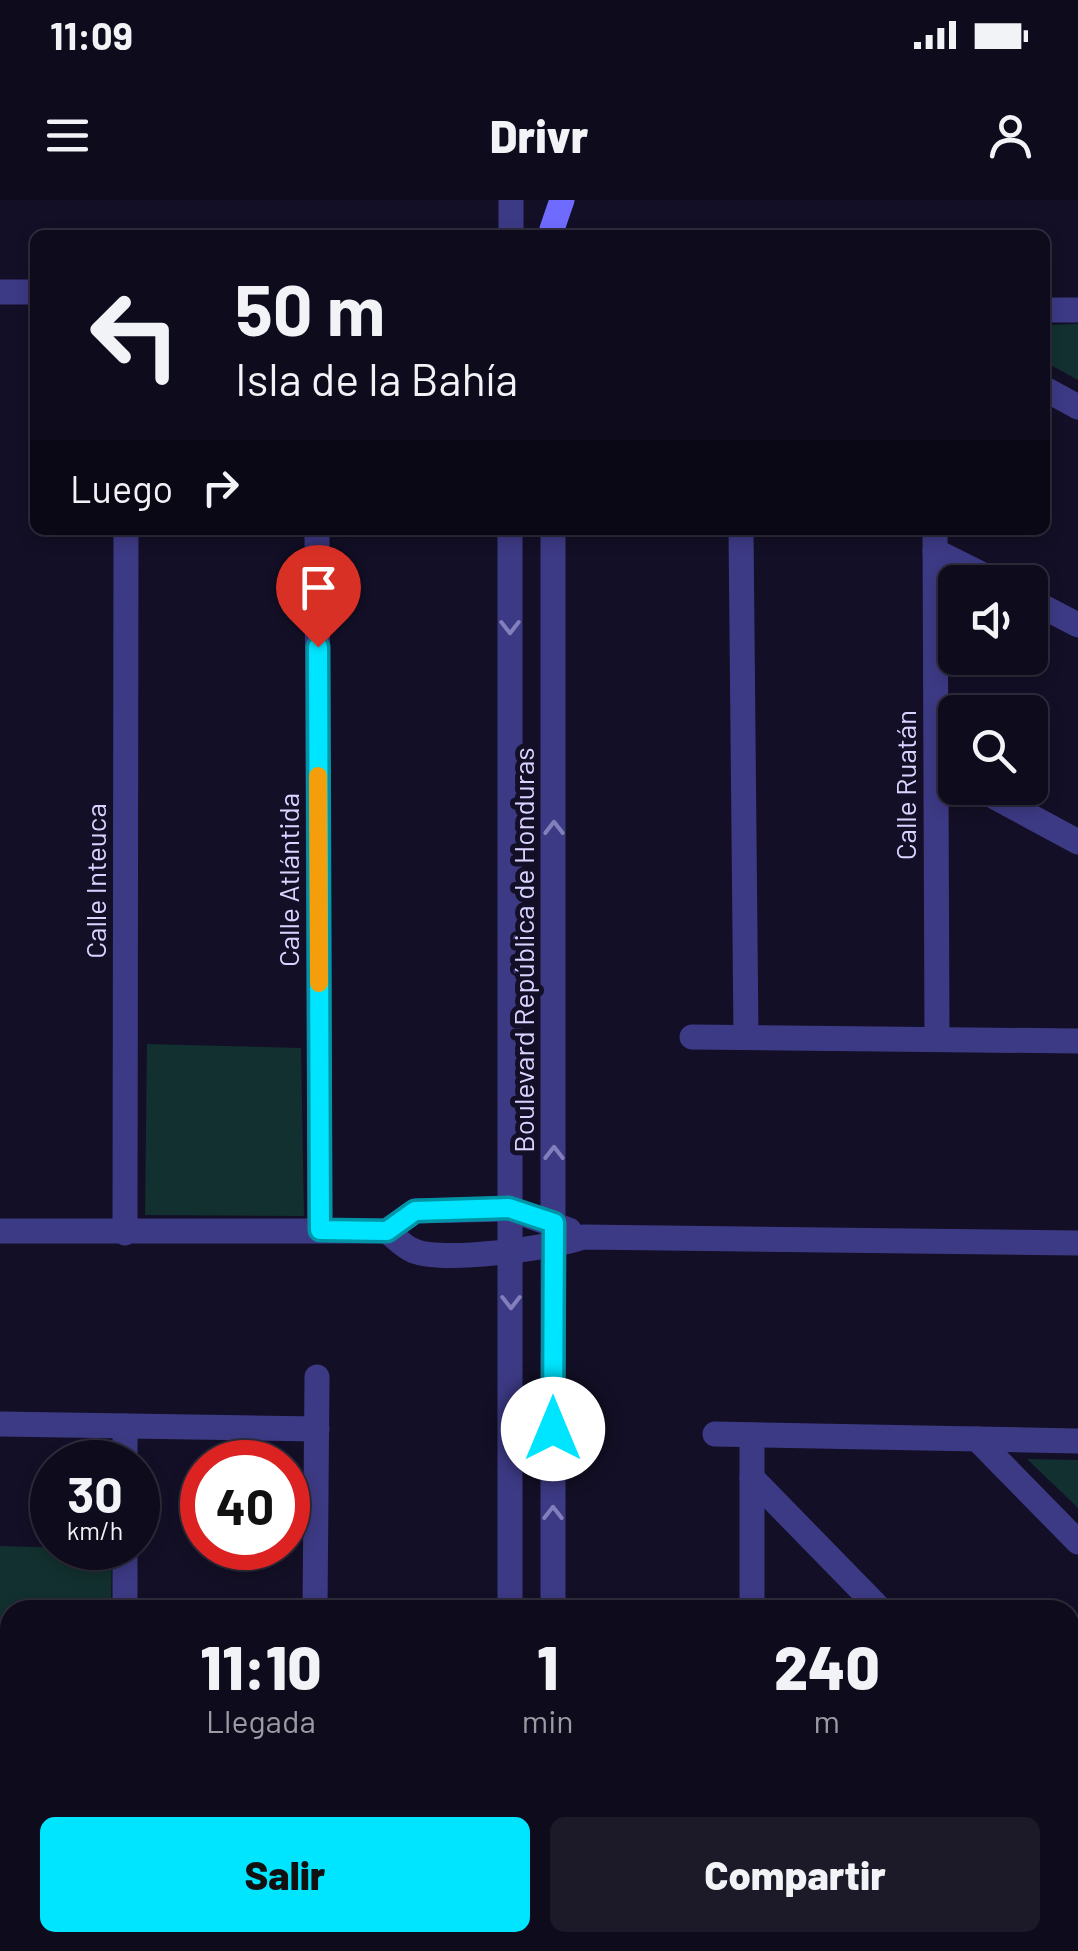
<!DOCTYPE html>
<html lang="es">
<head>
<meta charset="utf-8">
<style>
	:root { --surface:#0e0b1c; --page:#1c1929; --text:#f1f3f6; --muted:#9b9ba3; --line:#2e2b3b; --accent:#00e5ff }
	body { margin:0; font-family:Barlow,sans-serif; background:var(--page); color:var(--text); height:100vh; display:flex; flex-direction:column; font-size:38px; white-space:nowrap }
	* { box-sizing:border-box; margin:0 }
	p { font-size:32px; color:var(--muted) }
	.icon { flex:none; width:55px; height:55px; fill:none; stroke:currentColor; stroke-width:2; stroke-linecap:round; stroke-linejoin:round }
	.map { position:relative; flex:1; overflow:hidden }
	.details { position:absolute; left:0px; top:1400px; width:1080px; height:352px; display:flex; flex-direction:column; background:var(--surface); border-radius:30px 30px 0 0; box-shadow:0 5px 15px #0003,0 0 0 2px var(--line) }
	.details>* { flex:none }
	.top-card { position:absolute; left:30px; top:30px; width:1020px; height:305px; border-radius:15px; box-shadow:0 5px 15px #0003,0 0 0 2px var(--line); background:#0e0b1c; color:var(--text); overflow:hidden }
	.controls { position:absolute; left:938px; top:365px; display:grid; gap:20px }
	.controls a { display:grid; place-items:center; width:110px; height:110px; border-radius:15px; background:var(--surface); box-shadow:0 5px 15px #0003,0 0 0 2px var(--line); font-size:50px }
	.speed { position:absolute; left:30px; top:1240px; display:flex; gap:20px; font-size:50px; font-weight:700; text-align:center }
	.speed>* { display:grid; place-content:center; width:130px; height:130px; border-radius:50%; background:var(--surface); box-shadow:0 5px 15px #0003,0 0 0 2px var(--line); line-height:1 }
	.speed small { font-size:25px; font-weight:400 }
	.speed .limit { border:15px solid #d22; background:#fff; color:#111 }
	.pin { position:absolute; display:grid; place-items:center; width:85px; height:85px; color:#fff; margin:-102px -42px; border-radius:50% 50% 50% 0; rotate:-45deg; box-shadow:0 0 10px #0007 }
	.pin .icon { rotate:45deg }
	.me { position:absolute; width:110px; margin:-55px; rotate:0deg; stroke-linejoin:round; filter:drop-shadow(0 0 8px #0008) }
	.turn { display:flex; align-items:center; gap:35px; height:210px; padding:0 40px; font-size:45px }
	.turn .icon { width:130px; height:130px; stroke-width:2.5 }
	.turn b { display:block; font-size:70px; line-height:85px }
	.then { display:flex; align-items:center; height:95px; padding:0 40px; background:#0003; gap:20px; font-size:38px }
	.eta { display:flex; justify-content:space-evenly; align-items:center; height:170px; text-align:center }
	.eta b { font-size:60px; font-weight:800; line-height:70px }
	.action { display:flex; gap:20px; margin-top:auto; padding:20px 40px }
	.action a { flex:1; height:115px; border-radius:15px; background:var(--accent); color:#111; font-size:40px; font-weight:800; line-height:115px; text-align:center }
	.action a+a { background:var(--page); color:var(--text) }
	.status { display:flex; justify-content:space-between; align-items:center; height:70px; padding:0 50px; background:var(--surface); direction:ltr }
	.status svg { height:28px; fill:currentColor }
	header { display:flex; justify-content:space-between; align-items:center; height:130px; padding:0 40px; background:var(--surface); font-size:45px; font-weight:800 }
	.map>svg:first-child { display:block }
</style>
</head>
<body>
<div class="status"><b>11:09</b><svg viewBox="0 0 49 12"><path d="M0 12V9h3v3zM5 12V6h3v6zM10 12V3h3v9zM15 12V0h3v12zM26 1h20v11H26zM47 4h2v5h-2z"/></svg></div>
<header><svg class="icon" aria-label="menu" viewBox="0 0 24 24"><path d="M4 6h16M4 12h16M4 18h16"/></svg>Drivr<svg class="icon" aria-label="person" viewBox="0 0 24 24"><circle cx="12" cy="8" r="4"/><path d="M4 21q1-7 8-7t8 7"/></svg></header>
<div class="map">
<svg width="1078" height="1751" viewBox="0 0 1078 1751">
	<rect width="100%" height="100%" fill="#130f26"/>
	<g fill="#12302f">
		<polygon points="1078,124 1078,180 1045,162 1045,125"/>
		<polygon points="147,844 301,848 304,1016 145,1015"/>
		<polygon points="1027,1259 1078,1260 1078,1309 1076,1306"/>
		<polygon points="0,1346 112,1349 111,1410 10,1410 10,1742 106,1743 105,1751 0,1751"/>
	</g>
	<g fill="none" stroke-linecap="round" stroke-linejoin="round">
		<g stroke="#3d3a85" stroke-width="25">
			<polyline points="0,92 35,92"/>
			<polyline points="1045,110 1078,110"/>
			<polyline points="1045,189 1078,207"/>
			<polyline points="317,330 320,1030"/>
			<polyline points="741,330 746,837"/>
			<polyline points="935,330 937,839"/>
			<polyline points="935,351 997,382"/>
			<polyline points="1030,400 1078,425"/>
			<polyline points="978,588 1078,642"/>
			<polyline points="692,837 1078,841"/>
			<polyline points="0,1031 387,1031 415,1011 509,1009 569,1030"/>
			<path d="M387 1031C395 1037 403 1046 412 1050 438 1064 553 1048 583 1037L1078 1043"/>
			<polyline points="125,1033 126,330"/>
			<polyline points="0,1224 317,1229"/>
			<polyline points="715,1234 1078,1241"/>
			<polyline points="977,1239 1078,1342"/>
			<polyline points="125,1262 125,1226"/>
			<polyline points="752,1278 881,1410"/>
			<polyline points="125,1410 125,1348"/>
			<polyline points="315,1410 317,1177"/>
			<polyline points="752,1410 752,1235"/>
			<polyline points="1070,1604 1078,1612"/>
			<polyline points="753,1742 753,1751"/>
			<polyline points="938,1742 946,1751"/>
			<polyline points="124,1751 124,1742"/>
			<polyline points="313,1751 313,1742"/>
		</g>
		<g stroke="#3d3a85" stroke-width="25">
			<polyline points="511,35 511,0"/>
			<polyline points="553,330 553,1410"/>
			<polyline points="510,1410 510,330"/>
			<polyline points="554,1742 554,1751"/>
			<polyline points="508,1751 508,1742"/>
		</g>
		<polyline stroke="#6f6bff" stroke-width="25" points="552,29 562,0"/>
	</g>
	<defs><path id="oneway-chevron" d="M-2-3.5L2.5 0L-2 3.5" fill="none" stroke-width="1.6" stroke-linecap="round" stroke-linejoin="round" transform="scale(2.5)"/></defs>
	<g stroke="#837fbc">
		<use href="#oneway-chevron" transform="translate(510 427) rotate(90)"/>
		<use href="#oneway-chevron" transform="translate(554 628) rotate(-90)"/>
		<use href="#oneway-chevron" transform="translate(554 953) rotate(-90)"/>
		<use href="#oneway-chevron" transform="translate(511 1102) rotate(90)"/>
		<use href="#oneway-chevron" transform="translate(553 1313) rotate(-90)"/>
	</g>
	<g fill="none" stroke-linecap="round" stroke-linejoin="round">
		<g stroke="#0095a6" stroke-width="25">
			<polyline id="route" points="318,447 320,1030 387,1031 415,1011 509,1008 554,1023 553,1229"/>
		</g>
		<use href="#route" stroke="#00e5ff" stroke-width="18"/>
		<polyline stroke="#f59e0b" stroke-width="18" points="318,576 319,783"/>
	</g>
	<g text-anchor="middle" stroke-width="10" stroke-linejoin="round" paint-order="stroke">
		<g font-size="28" fill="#d9d4ff" stroke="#130f26">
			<text transform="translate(906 585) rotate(-90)" y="10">Calle Ruatán</text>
			<text transform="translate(289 680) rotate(-90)" y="10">Calle Atlántida</text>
			<text transform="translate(96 681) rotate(-90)" y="10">Calle Inteuca</text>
			<text transform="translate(524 750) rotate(-90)" y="10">Boulevard República de Honduras</text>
		</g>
	</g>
</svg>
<div class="controls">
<a><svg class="icon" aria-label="sound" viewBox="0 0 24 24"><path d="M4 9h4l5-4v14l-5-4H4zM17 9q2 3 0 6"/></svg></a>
<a><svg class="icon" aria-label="search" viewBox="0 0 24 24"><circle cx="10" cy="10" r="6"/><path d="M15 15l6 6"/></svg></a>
</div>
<div class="speed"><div>30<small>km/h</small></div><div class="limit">40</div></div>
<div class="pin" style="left:318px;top:447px;background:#d93025"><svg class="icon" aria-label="arrive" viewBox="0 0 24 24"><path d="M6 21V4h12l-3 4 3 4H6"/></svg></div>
<svg class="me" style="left:553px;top:1229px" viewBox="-20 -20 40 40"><circle r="19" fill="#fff"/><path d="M0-13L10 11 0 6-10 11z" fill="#00e5ff"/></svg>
<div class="top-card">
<div class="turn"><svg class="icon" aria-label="left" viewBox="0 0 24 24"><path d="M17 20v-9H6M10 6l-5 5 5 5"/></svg><div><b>50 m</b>Isla de la Bahía</div></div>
<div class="then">Luego<svg class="icon" aria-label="right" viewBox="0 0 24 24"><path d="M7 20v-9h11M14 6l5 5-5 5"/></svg></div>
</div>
<section class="details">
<div class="eta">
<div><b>11:10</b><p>Llegada</p></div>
<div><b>1</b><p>min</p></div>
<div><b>240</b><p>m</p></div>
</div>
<div class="action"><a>Salir</a><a>Compartir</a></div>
</section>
</div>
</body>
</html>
